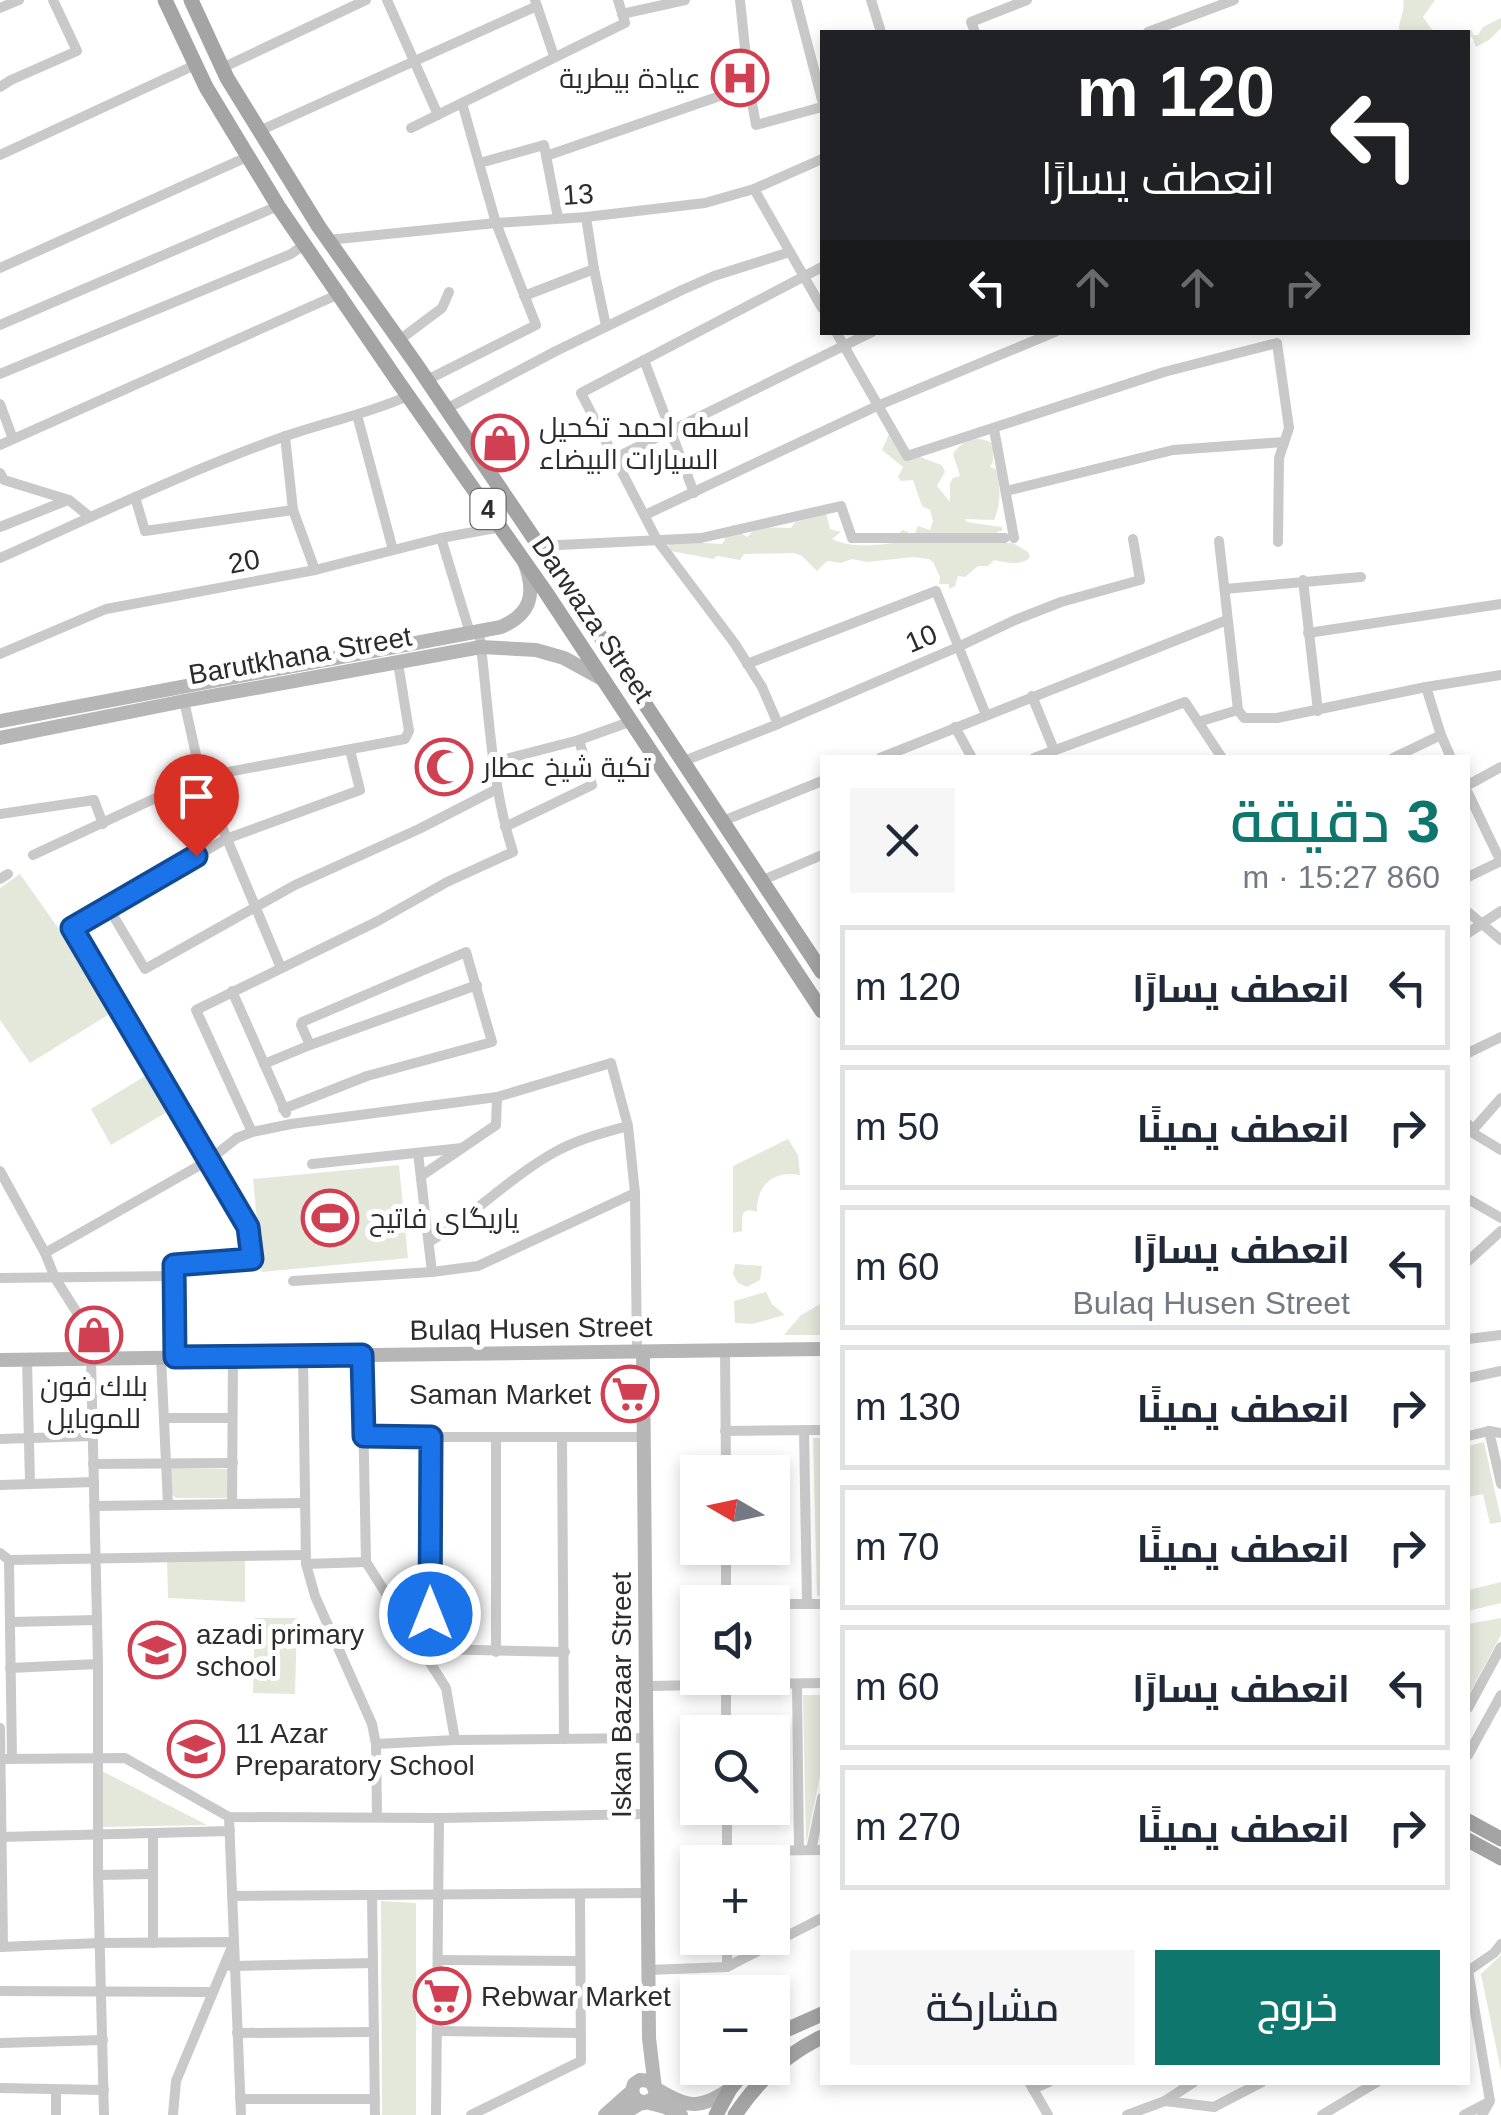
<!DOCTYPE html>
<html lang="ar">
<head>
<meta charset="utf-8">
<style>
	:root { --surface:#fff; --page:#f6f6f7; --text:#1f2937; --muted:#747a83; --line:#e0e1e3; --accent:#0f766e }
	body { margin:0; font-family:Arial,Cairo,sans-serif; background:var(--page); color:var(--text); direction:rtl; height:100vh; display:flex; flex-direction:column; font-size:38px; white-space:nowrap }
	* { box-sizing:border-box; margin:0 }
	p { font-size:32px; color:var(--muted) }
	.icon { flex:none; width:55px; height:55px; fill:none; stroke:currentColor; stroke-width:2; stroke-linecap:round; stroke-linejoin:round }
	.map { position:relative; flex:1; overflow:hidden; direction:ltr }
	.drawer { position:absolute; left:820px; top:755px; width:650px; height:1330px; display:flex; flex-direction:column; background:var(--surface); border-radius:0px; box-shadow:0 5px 15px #0003; direction:rtl }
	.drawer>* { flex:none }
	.hud { position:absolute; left:820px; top:30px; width:650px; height:305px; border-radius:0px; box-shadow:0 5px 15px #0003; direction:rtl; background:#202124; color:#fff; overflow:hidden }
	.needle { width:65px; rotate:279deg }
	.controls { position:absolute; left:680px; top:1455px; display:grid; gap:20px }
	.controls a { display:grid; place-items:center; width:110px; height:110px; border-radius:0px; background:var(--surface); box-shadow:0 5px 15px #0003; font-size:50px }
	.pin { position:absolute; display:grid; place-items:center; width:85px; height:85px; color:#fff; margin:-102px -42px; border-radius:50% 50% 50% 0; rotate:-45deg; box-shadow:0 0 10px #0007 }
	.pin .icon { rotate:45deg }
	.me { position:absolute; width:110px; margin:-55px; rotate:0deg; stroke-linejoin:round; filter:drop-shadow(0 0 8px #0008) }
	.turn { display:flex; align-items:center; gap:35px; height:210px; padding:0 30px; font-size:45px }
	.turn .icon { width:130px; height:130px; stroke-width:2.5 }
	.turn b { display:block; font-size:70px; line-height:85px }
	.lanes { display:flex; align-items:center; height:95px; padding:0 30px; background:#0003; justify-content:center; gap:50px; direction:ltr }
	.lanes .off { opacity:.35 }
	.round { display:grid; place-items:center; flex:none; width:105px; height:105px; border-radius:0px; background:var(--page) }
	.head { display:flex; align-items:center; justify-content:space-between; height:170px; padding:0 30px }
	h1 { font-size:60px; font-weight:600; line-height:75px; color:var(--accent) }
	.cta { display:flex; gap:20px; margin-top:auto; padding:20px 30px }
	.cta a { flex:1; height:115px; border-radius:0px; background:var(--accent); color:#fff; font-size:40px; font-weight:600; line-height:115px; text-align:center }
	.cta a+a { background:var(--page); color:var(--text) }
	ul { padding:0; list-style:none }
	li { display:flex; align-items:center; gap:30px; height:125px; margin:0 20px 15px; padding:0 10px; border:5px solid var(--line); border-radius:0px }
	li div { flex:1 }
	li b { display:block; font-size:38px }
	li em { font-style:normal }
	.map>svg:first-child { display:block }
</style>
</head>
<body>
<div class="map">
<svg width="1501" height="2115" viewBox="0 0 1501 2115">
	<rect width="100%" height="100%" fill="#fff"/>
	<g fill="#e3e8db">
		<path d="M1403 0H1435L1423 17 1434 32H1399C1398 21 1406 10 1403 0Z"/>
		<polygon points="1501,18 1501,28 1489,40 1476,47 1472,37 1468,38 1468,32 1461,32 1472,30 1473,35 1478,35 1483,27"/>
		<path d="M889 434C909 454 917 456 942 465L945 472 937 486 950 502V483L953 478 960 476 953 454C962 440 979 434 993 444V462L990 467 996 469C1001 487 1001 503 994 520L965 519 967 522 1002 527V531H998L997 534 1004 543H1013L1028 552 1030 557C1021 567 1006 562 994 560L988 566H978L965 577 958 576 955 586 949 589V584H939L940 577 933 562 929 559 913 557 867 562 852 559 841 563 827 561 817 571 802 556 794 553 744 554 740 560 717 556 713 559 671 551 668 546 670 544 686 542 722 544 725 540 722 533 734 524 736 530 747 537 757 527 791 528 795 522 810 518 825 509 830 529 841 532 832 539C853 549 879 545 901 542L900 532 903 530 908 532V540L912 543 919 540 915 533 918 526 930 530 933 521 930 510 922 506 913 480 901 481 898 477 903 467 882 450Z"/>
		<polygon points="20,874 116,1010 30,1063 0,1020 0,888"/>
		<polygon points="150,1073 172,1109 111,1145 91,1109"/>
		<path d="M788 1139 798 1155 800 1175C774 1170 756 1185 757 1212L750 1210 744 1212 742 1217V1231L733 1233V1166Z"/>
		<polygon points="399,1165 408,1258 262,1272 253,1179"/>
		<polygon points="735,1264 762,1266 760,1280 747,1287 738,1283 733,1274"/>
		<polygon points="766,1292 772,1304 785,1315 752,1324 735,1323 734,1301"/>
		<polygon points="822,1303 822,1335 784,1335 801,1315"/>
		<polygon points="813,1438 822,1438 822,1596 817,1596"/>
		<polygon points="1484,1442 1501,1519 1501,1522 1490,1524 1483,1494 1468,1497 1468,1446"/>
		<polygon points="169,1468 227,1469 227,1498 176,1498 170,1493"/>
		<polygon points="167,1560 245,1561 245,1602 168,1598"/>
		<polygon points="1501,1582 1501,1603 1468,1611 1468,1588 1469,1590"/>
		<polygon points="255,1618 297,1618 295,1694 253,1693"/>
		<polygon points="1501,1618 1501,1635 1468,1696 1468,1624"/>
		<polygon points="803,1695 822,1695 822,1766 806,1845"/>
		<polygon points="102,1771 207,1825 103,1827"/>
		<polygon points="381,1901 416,1903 416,2115 382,2115"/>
		<polygon points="1501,1955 1501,2071 1481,1974"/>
	</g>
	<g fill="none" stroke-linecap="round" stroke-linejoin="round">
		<g stroke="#c9c9c9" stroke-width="10">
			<polyline points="387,0 438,115"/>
			<polyline points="535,0 554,56"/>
			<polyline points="740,0 749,86 756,125 822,107"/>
			<polyline points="796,0 822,100"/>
			<polyline points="871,0 881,32"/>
			<polyline points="0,8 19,0"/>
			<polyline points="622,14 685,0"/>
			<polyline points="975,32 971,22 1027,0"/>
			<polyline points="1148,32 1234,0"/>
			<polyline points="222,68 366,0"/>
			<polyline points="0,87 11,80 77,51 53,0"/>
			<polyline points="411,128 625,23 618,0"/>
			<polyline points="259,131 537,6"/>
			<polyline points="0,155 195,65"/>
			<polyline points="546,156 749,86"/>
			<polyline points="480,163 544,145 558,218"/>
			<polyline points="754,189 822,308"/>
			<polyline points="586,217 594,269 606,326"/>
			<polyline points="328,240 496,223 586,217 705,203 754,189 822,159"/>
			<polyline points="0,268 247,157"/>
			<polyline points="524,296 594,269"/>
			<polyline points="0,325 278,206"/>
			<polyline points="836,332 907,456 1164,372 1277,343 1289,428 1279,458 1278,542"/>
			<polyline points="398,341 442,308 449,292"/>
			<polyline points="644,360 694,493"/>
			<polyline points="0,374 291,254 305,244"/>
			<polyline points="427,380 536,325 496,223 462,103"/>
			<polyline points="0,404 13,439"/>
			<polyline points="446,409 556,351 682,290 714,276 790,252"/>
			<polyline points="357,415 393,550"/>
			<polyline points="994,429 1014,538"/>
			<polyline points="285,436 293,510 315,570"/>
			<polyline points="0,445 339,294"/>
			<polyline points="615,458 872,332"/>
			<polyline points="0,473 4,480 69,500 90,517"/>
			<polyline points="1006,491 1173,450 1284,442"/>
			<polyline points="135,497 145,531 293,510"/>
			<polyline points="645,515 877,406 1055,332"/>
			<polyline points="0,527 68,500"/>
			<polyline points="441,538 470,633"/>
			<polyline points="1219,541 1238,710 1244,718 1277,718 1426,687 1501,675"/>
			<polyline points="539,546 701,538 841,506 852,538 1005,538"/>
			<path d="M0 558C94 516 187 471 283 437 325 422 368 414 408 396"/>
			<polyline points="1303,580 1318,711"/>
			<polyline points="1225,589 1361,577"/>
			<polyline points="1308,633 1501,604"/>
			<polyline points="0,654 106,609 315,570 441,538 501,527"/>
			<polyline points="747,664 936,591 986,715"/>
			<polyline points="1426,687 1441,735 1451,758"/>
			<polyline points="1032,696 1054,750"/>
			<polyline points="184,701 201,777 281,968"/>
			<polyline points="1198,722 1238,710"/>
			<polyline points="778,724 762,687 735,644 657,540 581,393 822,267"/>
			<polyline points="955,727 972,758"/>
			<polyline points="579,740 632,721"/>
			<polyline points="880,758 1227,620"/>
			<polyline points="1034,758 1185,702 1222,758"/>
			<polyline points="1393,758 1441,735"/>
			<polyline points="684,761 778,724 958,647 1015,620 1061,602 1140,580 1133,539"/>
			<polyline points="494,762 579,740 592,785 505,827"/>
			<polyline points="1468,785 1501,767"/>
			<polyline points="1468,793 1501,862"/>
			<polyline points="0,814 94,800 103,824"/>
			<polyline points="723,821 822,781"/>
			<polyline points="33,855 201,777 405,739 409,731 398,663"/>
			<polyline points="1468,877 1501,861"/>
			<polyline points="0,879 8,874"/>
			<polyline points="763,880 822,855"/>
			<polyline points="108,907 145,969 295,885 419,829 497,789"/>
			<polyline points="1468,912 1501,940"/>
			<polyline points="1468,933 1501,911"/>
			<polyline points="232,991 286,1113"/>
			<polyline points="1468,1053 1501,1037"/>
			<polyline points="264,1064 310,1045 477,985"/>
			<polyline points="283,1109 367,1076 492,1042 466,952 302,1022 301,1025 310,1045"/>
			<polyline points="1468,1124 1472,1131 1501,1098"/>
			<polyline points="1468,1130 1501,1150"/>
			<path d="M252 1132 196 1010 376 922 447 882 513 852C490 782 489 705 479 631"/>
			<polyline points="418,1153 432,1272"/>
			<polyline points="312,1164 462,1148"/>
			<polyline points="0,1171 45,1253 55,1278 106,1358"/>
			<polyline points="421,1176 496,1125 497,1097"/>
			<polyline points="1468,1199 1501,1218"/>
			<path d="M429 1242C473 1216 510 1177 555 1152 578 1139 603 1133 628 1126"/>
			<polyline points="45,1253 209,1160 237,1138 252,1132 291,1124 497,1097 611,1063 628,1126 635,1193 637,1352"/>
			<polyline points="1468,1261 1501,1231"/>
			<polyline points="0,1278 174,1276"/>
			<polyline points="293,1281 432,1272 478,1266 635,1193"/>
			<polyline points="1468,1339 1501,1335"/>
			<polyline points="725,1350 726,1472"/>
			<polyline points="362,1355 366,1562 446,1688 455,1740"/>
			<polyline points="303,1356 306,1564 315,1596 372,1724 376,1744 377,1816"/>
			<polyline points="161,1357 168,1505"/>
			<polyline points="175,1357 173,1265 251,1259 248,1227 72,928 226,839 360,790 350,750"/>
			<polyline points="91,1358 98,1664 98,1875 104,2115"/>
			<polyline points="27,1359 30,1484"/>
			<polyline points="1468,1378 1501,1371"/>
			<polyline points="164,1418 232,1418"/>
			<polyline points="804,1430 807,1604"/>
			<polyline points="725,1431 822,1430"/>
			<polyline points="1489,1431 1501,1484"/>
			<polyline points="1468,1436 1489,1431 1501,1433"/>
			<polyline points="364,1437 643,1437"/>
			<polyline points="496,1437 496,1652"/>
			<polyline points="562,1437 564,1739"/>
			<polyline points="0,1439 93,1436"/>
			<polyline points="93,1464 233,1463"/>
			<polyline points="0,1485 94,1482"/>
			<polyline points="232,1504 233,1356"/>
			<polyline points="94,1506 305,1503"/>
			<polyline points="726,1548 726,1602"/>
			<polyline points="0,1553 9,1560 305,1555"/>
			<polyline points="9,1560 12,1759"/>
			<polyline points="306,1564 366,1562"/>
			<polyline points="772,1604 822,1604"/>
			<polyline points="10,1622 97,1620"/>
			<polyline points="430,1649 565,1652"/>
			<polyline points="430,1661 431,1437"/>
			<polyline points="10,1668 98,1664"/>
			<polyline points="726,1679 726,1732"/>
			<polyline points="797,1684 799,1850"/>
			<polyline points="647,1686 822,1683"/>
			<polyline points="1468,1708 1501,1647"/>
			<polyline points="0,1728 3,1947"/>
			<polyline points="376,1744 455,1740 646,1738"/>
			<polyline points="1468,1755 1501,1695"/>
			<polyline points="0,1759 125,1758 229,1817 439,1818 647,1814"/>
			<polyline points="727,1808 727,1862"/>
			<polyline points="229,1817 241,2115"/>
			<polyline points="153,1833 153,1943"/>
			<polyline points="1,1837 230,1831"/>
			<polyline points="811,1850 822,1798"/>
			<polyline points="727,1851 822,1850"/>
			<polyline points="98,1875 153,1874"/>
			<polyline points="372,1895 375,2115"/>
			<polyline points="232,1896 647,1893"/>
			<polyline points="727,1938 727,1967"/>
			<polyline points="0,1947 100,1943 234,1942 176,2081 173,2115"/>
			<polyline points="438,1960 580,1961"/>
			<polyline points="230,1966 373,1963"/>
			<polyline points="648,1970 727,1967 822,1918"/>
			<polyline points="1468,1970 1490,2101 1482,2115"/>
			<polyline points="1468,1971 1494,1953 1501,1944"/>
			<polyline points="0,1991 213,1992"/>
			<polyline points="437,2031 580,2033"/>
			<polyline points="237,2033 374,2032"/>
			<polyline points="0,2043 103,2040"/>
			<polyline points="1029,2082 1048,2115"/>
			<polyline points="0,2088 104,2090"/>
			<polyline points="1033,2089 1049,2082"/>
			<polyline points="240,2099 375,2099"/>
			<polyline points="1165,2101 1214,2107 1262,2082"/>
			<polyline points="56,2115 56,2090"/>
			<polyline points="436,2115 439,1818"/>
			<polyline points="471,2115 581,2061 580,1894"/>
			<polyline points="1127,2115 1165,2101 1194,2082"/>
			<polyline points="1322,2115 1377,2082"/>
			<polyline points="1464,2115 1489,2102"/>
		</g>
		<g stroke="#b6b6b6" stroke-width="14">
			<path d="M0 721 501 627C531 614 536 594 525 564"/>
			<polyline points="0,738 184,701 481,647 536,650 564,658 604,680"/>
			<path d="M643 1352 649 2038 655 2088C685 2107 699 2111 730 2089"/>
			<polyline points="0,1360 822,1349"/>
			<polyline points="646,2102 665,2107 681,2115"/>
			<polyline points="605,2115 632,2091 634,2084 640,2080 651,2081 656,2092 653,2099 644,2103 635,2099 632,2091"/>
			<polyline points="621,2115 641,2103"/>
		</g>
		<g stroke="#a4a4a4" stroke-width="15">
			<polyline points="165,0 206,87 278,206 399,383 545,591 822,1011"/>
			<polyline points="191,0 227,78 319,227 416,364 604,642 822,972"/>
			<polyline points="1468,1821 1501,1839"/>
			<polyline points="1468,1840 1501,1858"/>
			<polyline points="772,2041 786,2030 822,2014"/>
			<polyline points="716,2115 730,2089 747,2068"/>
			<path d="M735 2115C757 2082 786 2054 822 2037"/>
		</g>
	</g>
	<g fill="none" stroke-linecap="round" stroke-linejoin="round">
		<g stroke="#114b97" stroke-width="25">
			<polyline id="route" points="196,856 72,928 248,1227 252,1259 174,1265 175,1357 362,1355 364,1436 431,1437 430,1614"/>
		</g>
		<use href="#route" stroke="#1a73e8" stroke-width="18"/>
	</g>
	<defs>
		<g id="hospital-ring" transform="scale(2.875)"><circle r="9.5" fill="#fff" stroke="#d14052" stroke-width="1.5"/><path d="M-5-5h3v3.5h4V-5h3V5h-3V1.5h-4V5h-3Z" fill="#d14052"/></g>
		<g id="shop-ring" transform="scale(2.875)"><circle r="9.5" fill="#fff" stroke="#d14052" stroke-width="1.5"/><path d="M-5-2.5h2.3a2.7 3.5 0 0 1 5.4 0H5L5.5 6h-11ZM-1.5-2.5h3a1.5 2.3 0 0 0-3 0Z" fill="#d14052"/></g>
		<g id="mosque-ring" transform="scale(2.875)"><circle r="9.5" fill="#fff" stroke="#d14052" stroke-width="1.5"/><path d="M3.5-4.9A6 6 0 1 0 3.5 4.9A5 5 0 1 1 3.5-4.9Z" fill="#d14052"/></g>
		<g id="stadium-ring" transform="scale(2.875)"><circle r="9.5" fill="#fff" stroke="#d14052" stroke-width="1.5"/><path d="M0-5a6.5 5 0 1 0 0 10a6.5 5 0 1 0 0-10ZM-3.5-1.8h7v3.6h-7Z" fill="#d14052"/></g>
		<g id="supermarket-ring" transform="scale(2.875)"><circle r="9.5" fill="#fff" stroke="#d14052" stroke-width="1.5"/><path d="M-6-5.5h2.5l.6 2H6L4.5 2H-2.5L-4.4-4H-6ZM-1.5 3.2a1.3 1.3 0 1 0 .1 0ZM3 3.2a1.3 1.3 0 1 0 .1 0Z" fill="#d14052"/></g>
		<g id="school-ring" transform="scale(2.875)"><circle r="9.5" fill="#fff" stroke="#d14052" stroke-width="1.5"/><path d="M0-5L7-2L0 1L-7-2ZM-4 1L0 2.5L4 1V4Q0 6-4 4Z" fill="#d14052"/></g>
	</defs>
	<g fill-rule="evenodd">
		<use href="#hospital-ring" x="740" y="78"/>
		<use href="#shop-ring" x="500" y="443"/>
		<use href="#mosque-ring" x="444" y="767"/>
		<use href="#stadium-ring" x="330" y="1218"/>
		<use href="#shop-ring" x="94" y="1335"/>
		<use href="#supermarket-ring" x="630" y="1394"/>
		<use href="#school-ring" x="157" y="1650"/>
		<use href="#school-ring" x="196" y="1749"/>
		<use href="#supermarket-ring" x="442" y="1996"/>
	</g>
	<g text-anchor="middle" stroke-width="10" stroke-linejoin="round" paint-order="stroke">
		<rect fill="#fff" stroke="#6b6b6b" stroke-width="2.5" x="470.5" y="489" width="35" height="40" rx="8"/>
		<g font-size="25" font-weight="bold" fill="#2c2c2c">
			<text x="488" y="518">4</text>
		</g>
		<g font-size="28" fill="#2c2c2c" stroke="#fff" text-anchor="start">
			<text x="701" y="88" text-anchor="end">عيادة بيطرية</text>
			<text x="539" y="437">اسطه احمد تكحيل<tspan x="539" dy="32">السيارات البيضاء</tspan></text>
			<text x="483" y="777">تكية شيخ عطار</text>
			<text x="369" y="1228">یاریگای فاتیح</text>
			<text x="94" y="1396" text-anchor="middle">بلاك فون<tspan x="94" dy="32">للموبايل</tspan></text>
			<text x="591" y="1404" text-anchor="end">Saman Market</text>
			<text x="196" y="1644">azadi primary<tspan x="196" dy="32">school</tspan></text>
			<text x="235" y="1743">11 Azar<tspan x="235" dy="32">Preparatory School</tspan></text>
			<text x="481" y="2006">Rebwar Market</text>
		</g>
		<g font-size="28" fill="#2c2c2c" stroke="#fff">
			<text transform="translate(578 194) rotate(-4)" y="10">13</text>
			<text transform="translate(244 561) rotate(-11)" y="10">20</text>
			<text transform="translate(593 619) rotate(56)" y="10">Darwaza Street</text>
			<text transform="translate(921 638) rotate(-23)" y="10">10</text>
			<text transform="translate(300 655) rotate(-10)" y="10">Barutkhana Street</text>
			<text transform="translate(531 1328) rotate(-1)" y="10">Bulaq Husen Street</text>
			<text transform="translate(621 1695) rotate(-90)" y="10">Iskan Bazaar Street</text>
		</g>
	</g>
</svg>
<div class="controls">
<a><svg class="needle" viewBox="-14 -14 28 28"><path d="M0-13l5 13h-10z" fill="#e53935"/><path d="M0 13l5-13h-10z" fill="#747a83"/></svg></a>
<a><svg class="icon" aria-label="sound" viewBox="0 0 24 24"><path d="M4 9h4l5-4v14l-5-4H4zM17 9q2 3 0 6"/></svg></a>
<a><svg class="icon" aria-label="search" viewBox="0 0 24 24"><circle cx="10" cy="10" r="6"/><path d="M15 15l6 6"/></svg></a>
<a>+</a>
<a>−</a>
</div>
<div class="pin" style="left:196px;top:856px;background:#d93025"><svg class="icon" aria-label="arrive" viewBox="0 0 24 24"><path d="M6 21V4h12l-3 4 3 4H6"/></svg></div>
<svg class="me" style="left:430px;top:1614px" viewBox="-20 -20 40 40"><circle r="17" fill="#1a73e8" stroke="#fff" stroke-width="3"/><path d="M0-11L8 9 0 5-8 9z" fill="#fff"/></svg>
<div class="hud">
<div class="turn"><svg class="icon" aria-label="left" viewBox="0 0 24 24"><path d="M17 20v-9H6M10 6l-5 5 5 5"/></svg><div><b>120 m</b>انعطف يسارًا</div></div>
<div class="lanes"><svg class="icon" aria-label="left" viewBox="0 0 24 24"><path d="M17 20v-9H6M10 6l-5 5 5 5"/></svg><svg class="icon off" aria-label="ahead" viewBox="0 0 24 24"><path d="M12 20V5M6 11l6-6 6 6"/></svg><svg class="icon off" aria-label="ahead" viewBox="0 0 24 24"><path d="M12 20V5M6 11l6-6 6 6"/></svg><svg class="icon off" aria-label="right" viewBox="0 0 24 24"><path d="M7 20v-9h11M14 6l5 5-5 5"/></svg></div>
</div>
<section class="drawer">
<div class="head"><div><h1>3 دقيقة</h1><p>860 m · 15:27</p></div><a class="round"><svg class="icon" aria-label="close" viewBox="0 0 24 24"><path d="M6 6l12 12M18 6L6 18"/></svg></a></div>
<ul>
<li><svg class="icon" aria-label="left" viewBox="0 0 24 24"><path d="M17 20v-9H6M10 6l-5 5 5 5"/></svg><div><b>انعطف يسارًا</b></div><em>120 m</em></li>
<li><svg class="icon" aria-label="right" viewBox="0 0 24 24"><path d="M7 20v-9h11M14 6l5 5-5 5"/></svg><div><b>انعطف يمينًا</b></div><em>50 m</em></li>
<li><svg class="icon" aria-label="left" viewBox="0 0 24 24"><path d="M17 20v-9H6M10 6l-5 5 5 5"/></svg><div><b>انعطف يسارًا</b><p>Bulaq Husen Street</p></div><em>60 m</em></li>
<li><svg class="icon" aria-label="right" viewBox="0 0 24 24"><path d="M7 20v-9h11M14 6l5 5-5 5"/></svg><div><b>انعطف يمينًا</b></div><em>130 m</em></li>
<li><svg class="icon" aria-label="right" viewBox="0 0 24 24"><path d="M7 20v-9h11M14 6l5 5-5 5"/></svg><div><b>انعطف يمينًا</b></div><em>70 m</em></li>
<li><svg class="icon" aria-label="left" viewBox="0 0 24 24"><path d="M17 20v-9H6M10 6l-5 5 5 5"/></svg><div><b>انعطف يسارًا</b></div><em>60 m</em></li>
<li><svg class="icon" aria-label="right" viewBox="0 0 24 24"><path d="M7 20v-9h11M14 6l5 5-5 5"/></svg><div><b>انعطف يمينًا</b></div><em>270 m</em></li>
</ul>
<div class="cta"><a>خروج</a><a>مشاركة</a></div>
</section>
</div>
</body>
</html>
